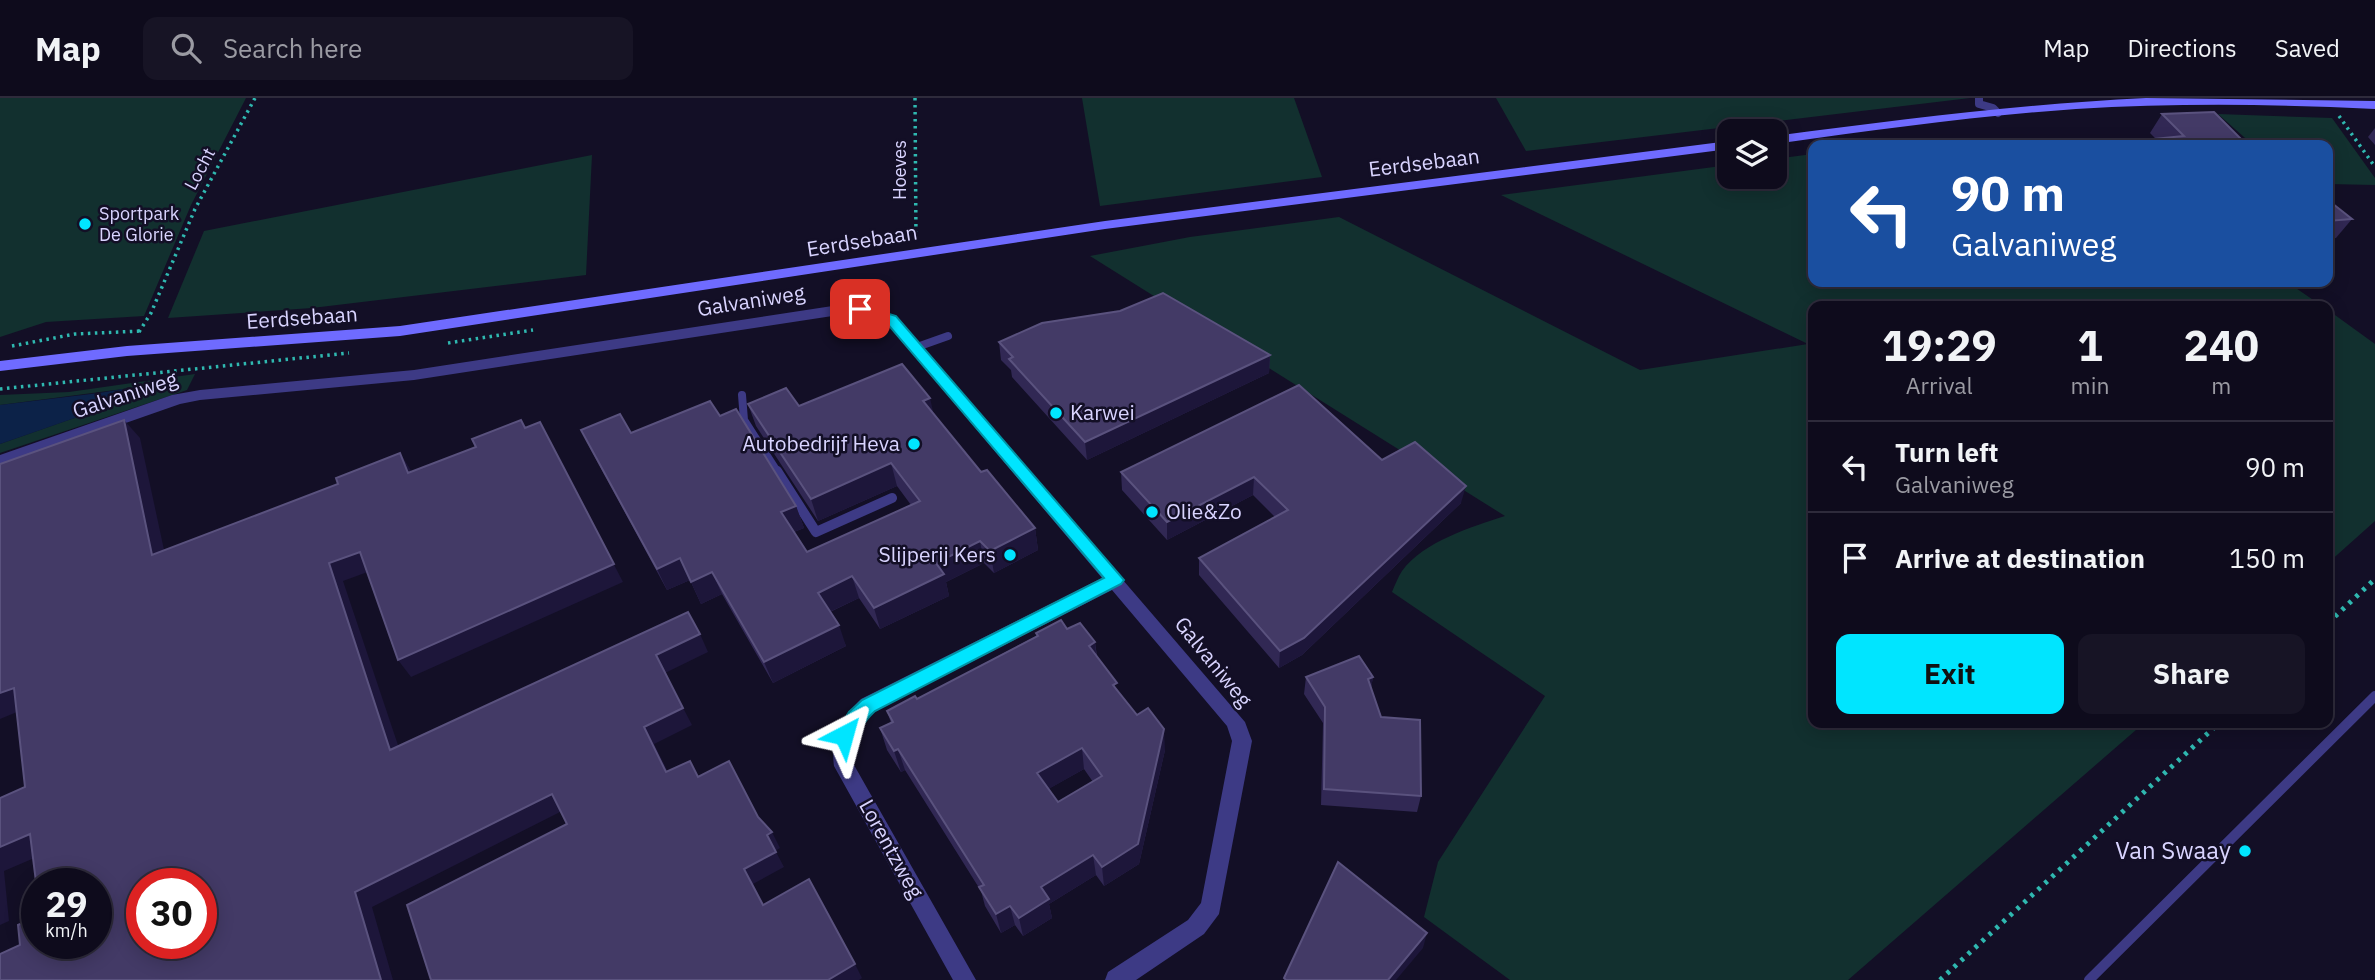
<!DOCTYPE html>
<html lang="en">
<head>
<meta charset="utf-8">
<style>
	:root { --surface:#0e0b1c; --page:#171425; --text:#f1f3f6; --muted:#9b9ba3; --line:#2e2b3b; --accent:#00e5ff }
	body { margin:0; font-family:"IBM Plex Sans",sans-serif; background:var(--page); color:var(--text); height:100vh; display:flex; flex-direction:column; font-size:26px; white-space:nowrap }
	* { box-sizing:border-box; margin:0 }
	p { font-size:23px; color:var(--muted) }
	.icon { flex:none; width:38px; height:38px; fill:none; stroke:currentColor; stroke-width:2; stroke-linecap:round; stroke-linejoin:round }
	.map { position:relative; flex:1; overflow:hidden }
	.details { position:absolute; left:1808px; top:203px; width:525px; height:427px; display:flex; flex-direction:column; background:var(--surface); border-radius:14px; box-shadow:0 4px 18px #0003,0 0 0 2px var(--line) }
	.details>* { flex:none }
	.guide { position:absolute; left:1808px; top:42px; width:525px; height:147px; border-radius:14px; box-shadow:0 4px 18px #0003,0 0 0 2px var(--line); background:#1a4fa0; color:#fff; overflow:hidden }
	.controls { position:absolute; left:1717px; top:21px; display:grid; gap:14px }
	.controls a { display:grid; place-items:center; width:70px; height:70px; border-radius:14px; background:var(--surface); box-shadow:0 4px 18px #0003,0 0 0 2px var(--line); font-size:35px }
	.speed { position:absolute; left:21px; top:770px; display:flex; gap:14px; font-size:35px; font-weight:700; text-align:center }
	.speed>* { display:grid; place-content:center; width:91px; height:91px; border-radius:50%; background:var(--surface); box-shadow:0 4px 18px #0003,0 0 0 2px var(--line); line-height:1 }
	.speed small { font-size:18px; font-weight:400 }
	.speed .limit { border:10px solid #d22; background:#fff; color:#111 }
	.pin { position:absolute; display:grid; place-items:center; width:60px; height:60px; color:#fff; margin:-30px; border-radius:14px; box-shadow:0 4px 10px #0006 }
	.me { position:absolute; width:77px; margin:-38px; rotate:39deg; stroke-linejoin:round; filter:drop-shadow(0 0 5px #0008) }
	.turn { display:flex; align-items:center; gap:24px; height:147px; padding:0 28px; font-size:32px }
	.turn .icon { width:91px; height:91px; stroke-width:2.5 }
	.turn b { display:block; font-size:49px; line-height:60px }
	.eta { display:flex; justify-content:space-evenly; align-items:center; height:119px; text-align:center }
	.eta b { font-size:42px; font-weight:700; line-height:49px }
	.primary-button { display:flex; gap:14px; margin-top:auto; padding:14px 28px }
	.primary-button a { flex:1; height:80px; border-radius:14px; background:var(--accent); color:#111; font-size:28px; font-weight:700; line-height:80px; text-align:center }
	.primary-button a+a { background:var(--page); color:var(--text) }
	ul { padding:0; list-style:none }
	li { display:flex; align-items:center; gap:21px; height:91px; padding:0 28px; border-top:2px solid var(--line) }
	li div { flex:1 }
	li b { display:block; font-size:26px }
	li em { font-style:normal }
	header { display:flex; align-items:center; gap:42px; box-sizing:border-box; height:98px; padding:0 35px; background:var(--surface); border-bottom:2px solid var(--line) }
	header strong { font-size:33px }
	nav { display:flex; gap:38px; margin-inline-start:auto; font-size:24px }
	.search { width:490px; height:63px; background:var(--page); display:flex; align-items:center; gap:18px; box-sizing:border-box; padding:0 24px; border-radius:14px; color:var(--muted); font-size:26px }
	.map>svg:first-child { display:block }
</style>
</head>
<body>
<header>
<strong>Map</strong>
<div class="search"><svg class="icon" aria-label="search" viewBox="0 0 24 24"><circle cx="10" cy="10" r="6"/><path d="M15 15l6 6"/></svg>Search here</div>
<nav><a>Map</a><a>Directions</a><a>Saved</a></nav>
</header>
<div class="map">
<svg width="2375" height="882" viewBox="0 0 2375 882">
	<rect width="100%" height="100%" fill="#130f26"/>
	<g fill="#12302f">
		<polygon points="0,0 246,0 191,107 144,218 46,224 0,239"/>
		<polygon points="1082,0 1294,0 1322,79 1100,108"/>
		<polygon points="1496,0 1970,0 1526,53"/>
		<polygon points="2218,16 2332,20 2375,80 2375,87 2328,86 2328,47 2253,47"/>
		<path d="M1813 56V184H2287L2322 208H1813V625H2144L1848 882H1510L1424 819 1438 764 1545 598 1392 494C1395 487 1398 479 1402 473 1424 443 1472 429 1505 418L1090 158 1190 139 1339 119 1640 272 1808 246 1501 97 1729 67V79H1774L1775 61Z"/>
		<polygon points="592,57 586,177 312,210 168,220 204,133"/>
		<polygon points="2328,212 2375,246 2375,423 2328,465"/>
		<polygon points="195,276 187,292 0,355 0,346 177,284 0,307 0,297 69,294"/>
	</g>
	<polygon fill="#0c2248" points="172,283 178,284 0,346 0,307 99,295"/>
	<g fill="none" stroke-linecap="round" stroke-linejoin="round">
		<g stroke="#2fb8b0" stroke-width="3.5" stroke-dasharray="2.5 4.5" stroke-linecap="butt">
			<polyline points="915,0 916,143"/>
			<polyline points="2339,18 2375,69"/>
			<polyline points="1745,33 1768,30"/>
			<polyline points="139,234 151,215 195,111 255,0"/>
			<polyline points="448,245 533,232"/>
			<polyline points="12,248 75,236 142,233"/>
			<polyline points="0,291 349,255"/>
		</g>
		<g stroke="#2fb8b0" stroke-width="5" stroke-dasharray="3.5 6" stroke-linecap="butt">
			<polyline points="2328,525 2375,481"/>
			<polyline points="1940,882 2219,625"/>
		</g>
		<g stroke="#3d3a85" stroke-width="8">
			<polyline points="1979,0 1979,6 1993,10 1998,15"/>
			<polyline points="917,249 948,238"/>
			<polyline points="742,297 744,322 778,375"/>
		</g>
		<g stroke="#3d3a85" stroke-width="10">
			<polyline points="777,373 816,434 892,400"/>
			<polyline points="2089,882 2375,598"/>
		</g>
		<path fill="#3d3a85" fill-rule="evenodd" d="M861 206 896 218 1245 624 1252 643 1219 816 1204 836 1136 882H1105L1108 874 1188 822 1201 805 1232 643 1227 628 1112 492 875 613C859 629 850 643 854 667L976 882H953L834 668C830 640 842 620 861 601L1102 480 886 224 860 216 839 217 414 282 200 302 180 306 0 369V357L172 297 200 292 414 272 839 207Z"/>
		<g fill="#6f6bff" fill-rule="evenodd">
			<path d="M2146 0 2375 3V11C2275 6 2176 5 2076 11 1975 18 1875 32 1774 46V38C1898 22 2022 6 2146 0Z"/>
			<polygon points="1729,43 1729,51 1105,131 400,238 127,258 0,273 0,263 127,248 400,228 1105,123"/>
		</g>
	</g>
	<g fill="#312854" fill-rule="evenodd">
		<polygon points="2162,16 2247,47 2122,47 2123,44 2156,41 2150,35"/>
		<polygon points="2375,30 2375,47 2368,39"/>
		<polygon points="2328,102 2352,121 2336,140 2328,141"/>
		<polygon points="999,244 1270,257 1269,275 1087,362 1012,279 1011,272 1001,262"/>
		<polygon points="748,306 933,316 981,374 1035,430 1038,452 994,475 984,465 946,484 949,498 880,531 859,500 830,514 846,548 773,585 722,496 701,506 690,482 667,492 592,354 581,332 631,335 720,318 796,408 804,430 794,434 807,454 911,407 897,388 818,423 756,328"/>
		<polygon points="1382,362 1461,405 1302,557 1279,570 1199,477 1199,460 1275,419 1253,397 1167,442 1122,392 1121,374"/>
		<path d="M1067 531 1095 544 1097 558 1118 593 1165 652 1139 766 1104 788 1096 777 1049 806 1052 820 1023 838 1015 827 1001 835 985 808 981 793 905 672 901 674 887 652 880 630 891 625 887 613 917 601 1036 538V535ZM1084 671 1093 684 1058 704 1048 691Z"/>
		<polygon points="1306,579 1373,579 1371,590 1381,619 1421,698 1417,714 1321,707 1323,625 1304,596"/>
	</g>
	<g fill="#1d163a">
		<polygon points="1270,257 1269,275 1087,362 1085,344"/>
		<polygon points="930,300 935,322 923,303"/>
		<polygon points="124,322 140,340 169,475 152,457"/>
		<polygon points="540,324 623,484 411,579 398,562"/>
		<polygon points="400,355 412,374 408,375"/>
		<polygon points="891,365 897,388 818,423 811,401"/>
		<polygon points="1254,379 1253,397 1167,442 1167,424"/>
		<polygon points="1466,388 1461,405 1302,557 1279,570 1280,553"/>
		<polygon points="796,408 804,430 789,436 781,414"/>
		<polygon points="1035,430 1038,452 994,475 990,453"/>
		<polygon points="980,443 984,465 946,484 949,498 880,531 874,510 936,465"/>
		<polygon points="360,454 373,472 343,483 405,668 390,652 329,465"/>
		<polygon points="680,460 690,482 667,492 657,471"/>
		<polygon points="712,474 722,496 701,506 691,484"/>
		<polygon points="852,478 859,500 825,516 818,495"/>
		<polygon points="839,527 846,548 773,585 764,564"/>
		<polygon points="700,536 708,554 665,575 692,627 654,646 676,690 666,674 644,629 656,557"/>
		<polygon points="1095,544 1097,566 1089,548"/>
		<polygon points="1373,579 1370,596 1368,581"/>
		<polygon points="14,590 34,607 0,621 0,595"/>
		<polygon points="1164,631 1165,652 1139,766 1104,788 1102,769"/>
		<polygon points="1082,650 1084,671 1040,696 1037,675"/>
		<polygon points="898,651 905,672 901,674 894,653"/>
		<polygon points="552,696 564,712 372,809 393,882 381,882 355,794"/>
		<polygon points="772,734 780,750 775,753 767,737"/>
		<polygon points="30,736 53,752 4,773 9,823 0,827 0,749"/>
		<polygon points="776,754 784,769 753,786 771,822 744,771"/>
		<polygon points="1093,757 1096,777 1049,806 1052,820 1023,838 1019,820 1041,789"/>
		<polygon points="1010,808 1015,827 1001,835 996,816"/>
		<polygon points="1427,835 1423,850 1396,882 1388,882"/>
		<polygon points="855,866 862,880 859,882 828,882"/>
	</g>
	<g fill="#433a66" stroke="#5a527e" stroke-width="2" fill-rule="evenodd">
		<polygon points="2214,14 2247,47 2127,47 2123,44 2184,38 2162,16"/>
		<polygon points="2328,102 2352,121 2328,123"/>
		<polygon points="1163,195 1270,257 1085,344 1009,261 1013,259 999,244 1042,225 1120,213"/>
		<polygon points="902,266 930,300 923,303 981,374 987,372 1035,430 990,453 980,443 936,465 944,476 874,510 852,478 818,495 839,527 764,564 712,474 691,484 680,460 657,471 581,332 620,316 631,335 710,303 720,318 736,311 796,408 781,414 807,454 920,403 891,365 811,401 748,306 786,290 799,308"/>
		<polygon points="1299,287 1382,362 1415,344 1466,388 1304,540 1280,553 1199,460 1288,412 1254,379 1167,424 1121,374"/>
		<path d="M124 322 152 457 338 386 336 380 400 355 408 375 476 349 472 341 521 322 525 330 540 324 614 466 398 562 360 454 329 465 390 652 688 514 700 536 656 557 683 610 644 629 666 674 690 663 698 679 729 663 758 719 772 734 767 737 776 754 744 771 763 807 809 781 855 866 828 882H431L407 807 567 726 552 696 355 794 381 882H0V856L20 847 18 827 37 819V845H96V786H37V792L30 736 0 749V700L25 689 14 590 0 595V366ZM142 786H201V845H142Z"/>
		<path d="M1061 522 1067 531 1080 525 1095 544 1089 548 1117 585 1113 587 1137 617 1148 610 1164 631 1138 746 1102 769 1093 757 1041 789 1049 801 1019 820 1010 808 996 816 979 789 984 787 898 651 894 653 880 630 893 624 887 613 915 598 917 601 1038 538 1036 535ZM1082 650 1102 678 1058 704 1037 675Z"/>
		<polygon points="1359,558 1373,579 1368,581 1381,619 1420,622 1421,698 1324,691 1325,609 1306,579"/>
		<polygon points="1338,764 1427,835 1388,882 1286,882 1284,880"/>
	</g>
	<path fill="#00e5ff" stroke="#0095a6" stroke-width="2" d="M860 207 896 218 1124 482 1121 486 875 613C863 623 852 648 837 642L835 637 849 614 862 602 1104 480 886 224 856 214 854 211Z"/>
	<g fill="#00e5ff" stroke="#130f26" stroke-width="2.5">
		<circle cx="85" cy="126" r="7"/>
		<circle cx="1056" cy="315" r="7"/>
		<circle cx="914" cy="346" r="7"/>
		<circle cx="1152" cy="414" r="7"/>
		<circle cx="1010" cy="457" r="7"/>
		<circle cx="2245" cy="753" r="7"/>
	</g>
	<g text-anchor="middle" stroke-width="5" stroke-linejoin="round" paint-order="stroke">
		<g font-size="18" fill="#d9d4ff" stroke="#130f26">
			<text transform="translate(200 71) rotate(-62)" y="6">Locht</text>
			<text transform="translate(900 72) rotate(-90)" y="6">Hoeves</text>
		</g>
		<g font-size="18" fill="#d9d4ff" stroke="#130f26" text-anchor="start">
			<text x="99" y="122">Sportpark<tspan x="99" dy="21">De Glorie</tspan></text>
		</g>
		<g font-size="21" fill="#d9d4ff" stroke="#130f26">
			<text transform="translate(1424 65) rotate(-7)" y="7">Eerdsebaan</text>
			<text transform="translate(862 143) rotate(-9)" y="7">Eerdsebaan</text>
			<text transform="translate(751 203) rotate(-9)" y="7">Galvaniweg</text>
			<text transform="translate(302 220) rotate(-4)" y="7">Eerdsebaan</text>
			<text transform="translate(125 297) rotate(-18)" y="7">Galvaniweg</text>
			<text transform="translate(1213 564) rotate(51)" y="7">Galvaniweg</text>
			<text transform="translate(891 751) rotate(61)" y="7">Lorentzweg</text>
		</g>
		<g font-size="21" fill="#d9d4ff" stroke="#130f26" text-anchor="start">
			<text x="1070" y="322">Karwei</text>
			<text x="900" y="353" text-anchor="end">Autobedrijf Heva</text>
			<text x="1166" y="421">Olie&amp;Zo</text>
			<text x="996" y="464" text-anchor="end">Slijperij Kers</text>
		</g>
		<g font-size="24" fill="#d9d4ff" stroke="#130f26" text-anchor="end">
			<text x="2231" y="761">Van Swaay</text>
		</g>
	</g>
</svg>
<div class="controls">
<a><svg class="icon" aria-label="layers" viewBox="0 0 24 24"><path d="M12 4l9 5-9 5-9-5zM3 14l9 5 9-5"/></svg></a>
</div>
<div class="speed"><div>29<small>km/h</small></div><div class="limit">30</div></div>
<div class="pin" style="left:860px;top:211px;background:#d93025"><svg class="icon" aria-label="arrive" viewBox="0 0 24 24"><path d="M6 21V4h12l-3 4 3 4H6"/></svg></div>
<svg class="me" style="left:844px;top:637px" viewBox="-20 -20 40 40"><path d="M0-17L14 15 0 8-14 15z" fill="#00e5ff" stroke="#fff" stroke-width="4"/></svg>
<div class="guide">
<div class="turn"><svg class="icon" aria-label="left" viewBox="0 0 24 24"><path d="M17 20v-9H6M10 6l-5 5 5 5"/></svg><div><b>90 m</b>Galvaniweg</div></div>
</div>
<section class="details">
<div class="eta">
<div><b>19:29</b><p>Arrival</p></div>
<div><b>1</b><p>min</p></div>
<div><b>240</b><p>m</p></div>
</div>
<ul>
<li><svg class="icon" aria-label="left" viewBox="0 0 24 24"><path d="M17 20v-9H6M10 6l-5 5 5 5"/></svg><div><b>Turn left</b><p>Galvaniweg</p></div><em>90 m</em></li>
<li><svg class="icon" aria-label="arrive" viewBox="0 0 24 24"><path d="M6 21V4h12l-3 4 3 4H6"/></svg><div><b>Arrive at destination</b></div><em>150 m</em></li>
</ul>
<div class="primary-button"><a>Exit</a><a>Share</a></div>
</section>
</div>
</body>
</html>
